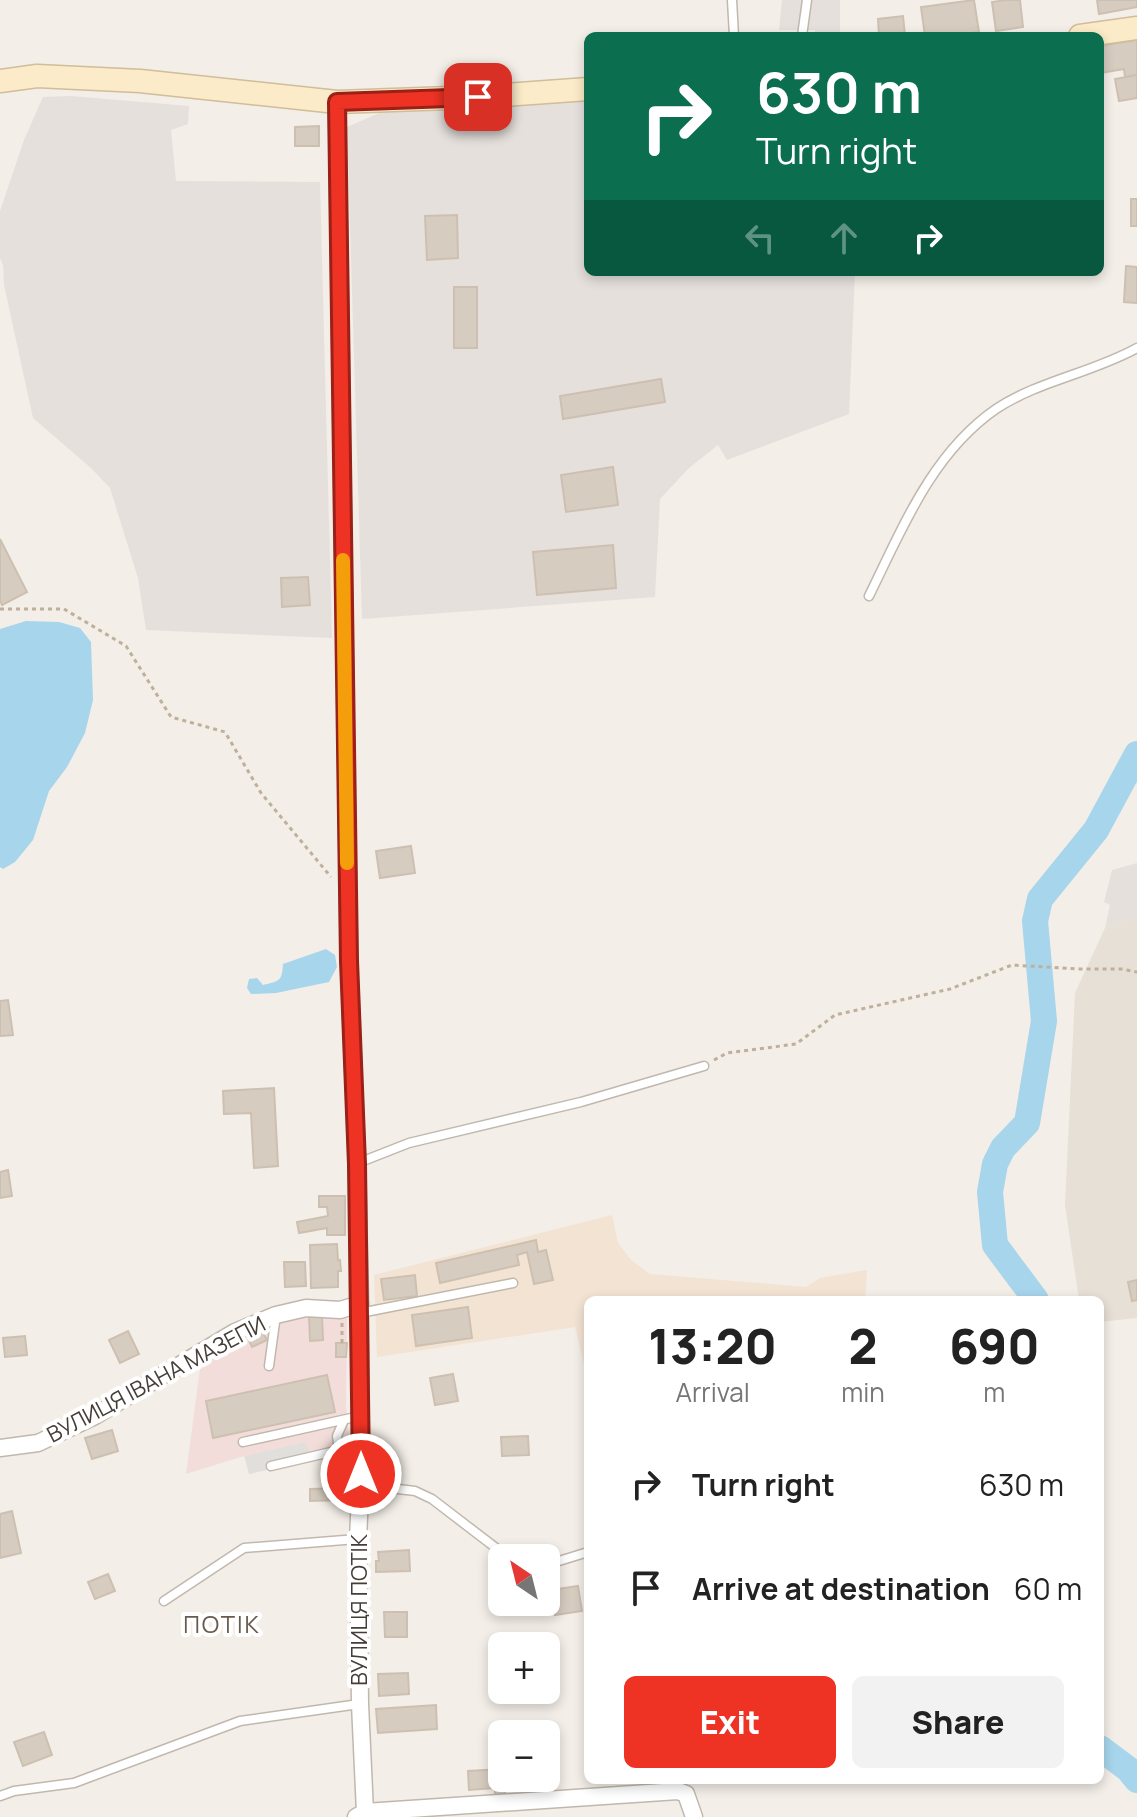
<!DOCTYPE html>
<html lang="en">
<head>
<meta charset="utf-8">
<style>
	:root { --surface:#fff; --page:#f2f2f2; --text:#222; --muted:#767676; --accent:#ee3223 }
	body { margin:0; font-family:Manrope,sans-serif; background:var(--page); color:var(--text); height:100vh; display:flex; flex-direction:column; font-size:30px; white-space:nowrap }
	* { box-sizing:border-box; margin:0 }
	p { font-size:26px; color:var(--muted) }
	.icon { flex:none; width:44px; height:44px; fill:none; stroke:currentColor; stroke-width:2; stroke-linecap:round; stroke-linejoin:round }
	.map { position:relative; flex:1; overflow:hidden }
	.details { position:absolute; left:584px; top:1296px; width:520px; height:488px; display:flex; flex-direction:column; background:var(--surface); border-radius:12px; box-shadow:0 4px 12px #0003 }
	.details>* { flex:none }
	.hud { position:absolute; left:584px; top:32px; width:520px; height:244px; border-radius:12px; box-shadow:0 4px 12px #0003; background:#0b6e4f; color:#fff; overflow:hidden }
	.needle { width:52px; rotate:325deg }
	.tools { position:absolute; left:488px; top:1544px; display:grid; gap:16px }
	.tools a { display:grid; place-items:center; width:72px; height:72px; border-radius:12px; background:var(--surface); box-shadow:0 4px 12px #0003; font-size:40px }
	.pin { position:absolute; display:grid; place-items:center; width:68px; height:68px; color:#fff; margin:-34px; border-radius:16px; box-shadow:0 4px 12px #0006 }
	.me { position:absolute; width:88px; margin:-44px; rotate:0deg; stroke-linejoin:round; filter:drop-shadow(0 0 6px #0008) }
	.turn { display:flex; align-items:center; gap:28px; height:168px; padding:0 40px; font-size:36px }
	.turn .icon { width:104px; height:104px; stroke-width:2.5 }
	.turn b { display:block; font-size:56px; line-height:68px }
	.lanes { display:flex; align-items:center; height:76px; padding:0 40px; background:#0003; justify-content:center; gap:40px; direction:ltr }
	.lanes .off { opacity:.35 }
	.eta { display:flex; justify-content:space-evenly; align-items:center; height:136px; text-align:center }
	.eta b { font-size:48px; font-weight:800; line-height:56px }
	.button { display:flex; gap:16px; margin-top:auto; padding:16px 40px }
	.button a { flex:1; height:92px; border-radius:12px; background:var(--accent); color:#fff; font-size:32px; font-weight:800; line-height:92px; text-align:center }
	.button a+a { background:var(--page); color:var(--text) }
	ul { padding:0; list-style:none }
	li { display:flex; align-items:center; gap:24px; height:104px; padding:0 40px }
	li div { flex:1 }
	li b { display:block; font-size:30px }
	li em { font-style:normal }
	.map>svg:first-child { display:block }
</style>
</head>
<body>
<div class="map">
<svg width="1137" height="1817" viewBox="0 0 1137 1817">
	<rect width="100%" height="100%" fill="#f3eee7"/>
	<polygon fill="#e6e0d6" points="1137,918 1137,1318 1100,1322 1100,1300 1079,1300 1065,1205 1075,993 1105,928"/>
	<polygon fill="#f3e3d3" points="612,1215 618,1243 631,1260 650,1274 806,1287 820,1278 867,1270 865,1300 588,1300 588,1372 586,1372 575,1327 377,1357 374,1275"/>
	<g fill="#e5e0dc">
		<polygon points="782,0 840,0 840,36 815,36 815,30 779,30"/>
		<polygon points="71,96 189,106 188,124 171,130 176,181 320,182 332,638 146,630 138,578 110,488 91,468 33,418 4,285 3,265 0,258 0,211 24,140 43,97"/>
		<polygon points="588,98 588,272 855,272 849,414 727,460 718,445 689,468 660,499 655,597 362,619 347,127 393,107"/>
		<polygon points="1137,863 1137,918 1105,928 1110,905 1104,902 1112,870"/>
	</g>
	<polygon fill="#f3dddb" points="334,1311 347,1319 346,1406 350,1451 249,1474 244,1456 186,1474 201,1361 240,1333 290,1313"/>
	<polygon fill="#e1dfdc" points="306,1442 311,1460 249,1474 245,1456"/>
	<g fill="#a7d5ec">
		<polygon points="26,621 59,622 80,628 91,642 93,700 85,733 67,767 49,791 33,840 15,862 3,869 0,867 0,629"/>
		<path d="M326 949 335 955 337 967 329 982 276 993 251 994 247 988 249 979 257 978 263 985C279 981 282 982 283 964Z"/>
	</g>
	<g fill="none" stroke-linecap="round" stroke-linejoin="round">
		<g stroke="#a7d5ec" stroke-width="26">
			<polyline points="1036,1300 995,1245 990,1192 995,1164 1003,1148 1027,1123 1044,1021 1035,921 1040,899 1096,830 1137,754"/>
			<polyline points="1100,1748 1128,1769 1137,1780"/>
		</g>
	</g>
	<g fill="#d7ccc0" stroke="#cec0b1" stroke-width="2">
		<polygon points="974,0 979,32 947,36 925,36 921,7"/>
		<polygon points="1006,0 1020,0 1023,27 996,31 992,2"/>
		<polygon points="1097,0 1137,0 1137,7 1099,14"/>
		<polygon points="903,16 905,36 879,36 878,19"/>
		<polygon points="1137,40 1137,75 1125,77 1124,69 1100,73 1100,46"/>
		<polygon points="1137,75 1137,98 1119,101 1115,79"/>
		<polygon points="319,126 319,146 295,146 295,127"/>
		<rect x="1131" y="199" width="6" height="27"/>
		<polygon points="457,215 458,258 427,260 425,216"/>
		<polygon points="1126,266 1137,267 1137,303 1124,302"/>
		<rect x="454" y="287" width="23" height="61"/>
		<polygon points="661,379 665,402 563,419 560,396"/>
		<polygon points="613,467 618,505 566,512 561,475"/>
		<polygon points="0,539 27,592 2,605 0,600"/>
		<polygon points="613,545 616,588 537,595 533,552"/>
		<polygon points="308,577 310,605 282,607 281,578"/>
		<polygon points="411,846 415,873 380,878 376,851"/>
		<polygon points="8,1000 13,1035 0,1036 0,1001"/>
		<polygon points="274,1088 278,1166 254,1168 251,1113 224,1114 223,1091"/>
		<polygon points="8,1170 12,1196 0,1198 0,1172"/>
		<polygon points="319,1196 345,1196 345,1235 327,1235 327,1228 299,1233 297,1222 328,1216 327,1207 319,1207"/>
		<polygon points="536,1240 538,1252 546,1250 553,1280 534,1284 527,1252 517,1255 519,1265 440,1283 436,1263"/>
		<polygon points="337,1244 338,1260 340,1260 341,1271 338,1271 338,1287 311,1288 310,1245"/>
		<polygon points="284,1262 305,1262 306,1286 285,1287"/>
		<polygon points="415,1275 417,1296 384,1300 381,1279"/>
		<polygon points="1137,1280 1137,1300 1132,1301 1128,1282"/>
		<polygon points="468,1307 472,1338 416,1346 412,1315"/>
		<polygon points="309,1316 322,1316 323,1340 310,1341"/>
		<polygon points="128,1331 139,1354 120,1363 109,1340"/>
		<polygon points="262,1331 267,1340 252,1347 248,1338"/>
		<polygon points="25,1336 27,1355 5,1357 3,1338"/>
		<polygon points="336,1343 347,1343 346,1357 336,1357"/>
		<polygon points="453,1374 458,1401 435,1405 430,1378"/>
		<polygon points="327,1375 335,1412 213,1438 206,1401"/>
		<polygon points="112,1430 118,1451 92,1459 85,1438"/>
		<polygon points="528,1436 529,1455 502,1456 501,1437"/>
		<polygon points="341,1488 341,1500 310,1501 310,1489"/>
		<polygon points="12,1511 21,1553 0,1558 0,1514"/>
		<polygon points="409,1550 410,1571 376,1572 376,1561 379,1561 378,1552"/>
		<polygon points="108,1574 115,1591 95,1599 88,1582"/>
		<polygon points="578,1586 582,1611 555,1615 551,1590"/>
		<polygon points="384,1612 407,1612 407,1637 385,1637"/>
		<polygon points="408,1673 409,1694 379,1696 378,1674"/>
		<polygon points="436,1705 437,1729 378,1733 376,1709"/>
		<polygon points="44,1732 52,1755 23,1766 14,1742"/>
		<polygon points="502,1769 502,1778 524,1778 524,1785 505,1786 505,1795 495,1796 495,1788 469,1790 468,1771"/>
	</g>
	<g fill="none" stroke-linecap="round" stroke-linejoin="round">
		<g stroke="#c1b8ad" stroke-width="11">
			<g id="lane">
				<polyline points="732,0 734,36"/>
				<polyline points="802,36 807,0"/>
				<path d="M869 596C902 529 932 453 996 409 1038 381 1092 373 1137 348"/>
				<polyline points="358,1163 409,1143 581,1102 704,1066"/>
				<polyline points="360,1313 513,1283"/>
				<polyline points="269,1366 276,1315"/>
				<polyline points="243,1442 360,1416"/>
				<polyline points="339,1450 337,1436 344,1420"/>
				<polyline points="271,1466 361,1445"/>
				<polyline points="361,1474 398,1489 415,1491 432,1499 509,1558"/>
				<polyline points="546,1565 588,1552"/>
				<polyline points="164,1601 244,1548 357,1539"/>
				<polyline points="0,1796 14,1791 74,1783 240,1721 359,1704"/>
			</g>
		</g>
		<g stroke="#c1b8ad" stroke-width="19">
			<g id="street">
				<polyline points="337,102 349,961 357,1164 360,1304 361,1474 358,1539 360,1704 365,1812 356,1817"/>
				<polyline points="0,1448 38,1443 93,1417 235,1332 276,1315 306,1308 340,1310 360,1304"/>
				<polyline points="365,1812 678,1791 686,1794 694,1817"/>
			</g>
		</g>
		<g stroke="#d0bd99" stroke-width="25">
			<g id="secondary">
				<polyline points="1080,36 1137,28"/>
				<polyline points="0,81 37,76 140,81 337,102 478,97 588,89"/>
			</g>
		</g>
		<g stroke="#bfb09c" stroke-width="3" stroke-dasharray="4 4" stroke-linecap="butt">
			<polyline points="0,609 64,609 126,646 171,717 225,732 261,793 331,877"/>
			<polyline points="714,1060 727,1053 796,1044 835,1015 950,989 1012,965 1078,969 1121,969 1137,972"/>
			<polyline points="342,1343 342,1323"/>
		</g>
		<use href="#lane" stroke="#fff" stroke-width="8"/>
		<use href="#street" stroke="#fff" stroke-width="16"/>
		<use href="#secondary" stroke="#fbebc8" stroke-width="22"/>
	</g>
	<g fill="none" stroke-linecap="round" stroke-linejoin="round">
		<g stroke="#9b2017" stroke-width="20">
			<polyline id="route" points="361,1474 357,1164 349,961 337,102 478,97"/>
		</g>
		<use href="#route" stroke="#ee3223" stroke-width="14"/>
		<polyline stroke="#f59e0b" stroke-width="14" points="343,560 347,863"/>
	</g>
	<g text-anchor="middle" stroke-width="8" stroke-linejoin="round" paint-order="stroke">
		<g font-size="22" fill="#453e37" stroke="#fff">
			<text transform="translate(156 1379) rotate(-28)" y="8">ВУЛИЦЯ ІВАНА МАЗЕПИ</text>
			<text transform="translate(359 1610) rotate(-90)" y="8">ВУЛИЦЯ ПОТІК</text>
		</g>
		<g font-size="24" letter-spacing="2" fill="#685b4e" stroke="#fff">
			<text x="222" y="1633">ПОТІК</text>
		</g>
	</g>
</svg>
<div class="tools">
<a><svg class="needle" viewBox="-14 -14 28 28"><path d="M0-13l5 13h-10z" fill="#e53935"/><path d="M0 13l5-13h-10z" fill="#767676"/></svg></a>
<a>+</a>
<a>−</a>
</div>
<div class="pin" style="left:478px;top:97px;background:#d93025"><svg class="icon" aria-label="arrive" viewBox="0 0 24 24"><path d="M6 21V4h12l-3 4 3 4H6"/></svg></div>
<svg class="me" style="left:361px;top:1474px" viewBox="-20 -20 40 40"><circle r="17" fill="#ee3223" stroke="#fff" stroke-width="3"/><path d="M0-11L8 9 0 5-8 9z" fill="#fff"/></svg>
<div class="hud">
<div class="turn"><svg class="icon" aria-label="right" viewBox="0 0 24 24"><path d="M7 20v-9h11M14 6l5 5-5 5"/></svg><div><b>630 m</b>Turn right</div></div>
<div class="lanes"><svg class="icon off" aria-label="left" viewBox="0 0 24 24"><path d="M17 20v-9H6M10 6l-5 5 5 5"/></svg><svg class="icon off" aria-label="ahead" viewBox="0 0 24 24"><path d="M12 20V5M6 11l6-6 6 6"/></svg><svg class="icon" aria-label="right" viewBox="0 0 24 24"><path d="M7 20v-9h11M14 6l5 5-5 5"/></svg></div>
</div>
<section class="details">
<div class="eta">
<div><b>13:20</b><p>Arrival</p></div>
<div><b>2</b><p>min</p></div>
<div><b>690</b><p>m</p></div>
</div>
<ul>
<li><svg class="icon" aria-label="right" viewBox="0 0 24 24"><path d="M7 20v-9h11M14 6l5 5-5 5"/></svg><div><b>Turn right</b></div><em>630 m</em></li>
<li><svg class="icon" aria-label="arrive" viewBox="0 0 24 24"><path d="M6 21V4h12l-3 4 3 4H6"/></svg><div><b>Arrive at destination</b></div><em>60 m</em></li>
</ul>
<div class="button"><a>Exit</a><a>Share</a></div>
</section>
</div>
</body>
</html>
